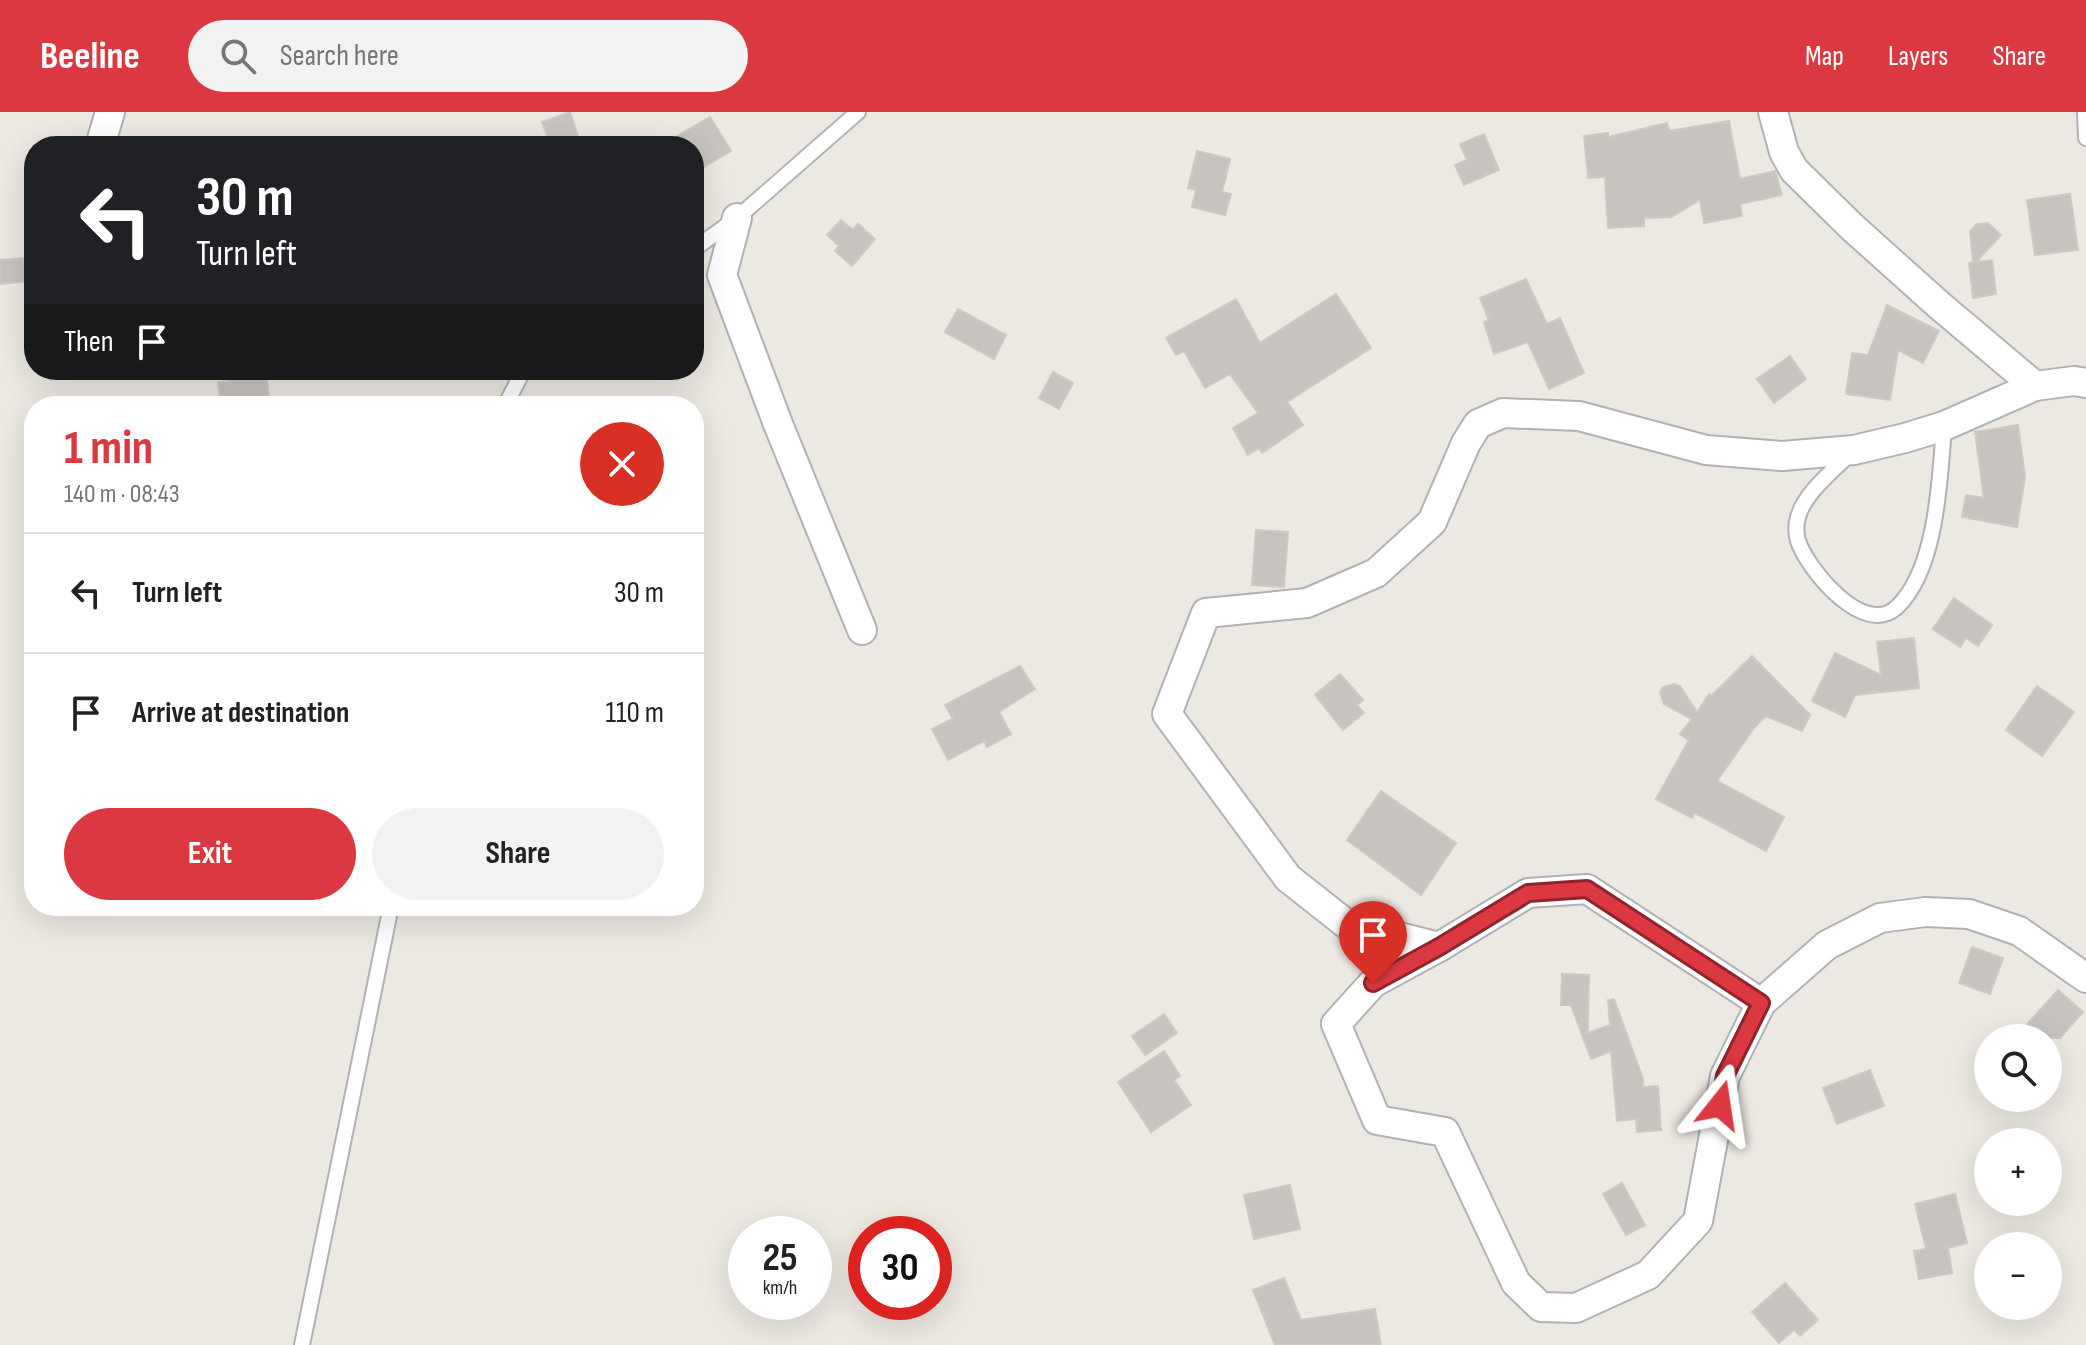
<!DOCTYPE html>
<html lang="en">
<head>
<meta charset="utf-8">
<style>
	:root { --surface:#fff; --page:#f2f2f2; --text:#222; --muted:#767676; --line:#e0e0e0; --accent:#dc3841 }
	body { margin:0; font-family:"Sofia Sans Condensed",sans-serif; background:var(--page); color:var(--text); height:100vh; display:flex; flex-direction:column; font-size:30px; white-space:nowrap }
	* { box-sizing:border-box; margin:0 }
	p { font-size:26px; color:var(--muted) }
	.icon { flex:none; width:44px; height:44px; fill:none; stroke:currentColor; stroke-width:2; stroke-linecap:round; stroke-linejoin:round }
	.map { position:relative; flex:1; overflow:hidden }
	.drawer { position:absolute; left:24px; top:284px; width:680px; height:520px; display:flex; flex-direction:column; background:var(--surface); border-radius:32px; box-shadow:0 8px 32px #0002 }
	.drawer>* { flex:none }
	.hud { position:absolute; left:24px; top:24px; width:680px; height:244px; border-radius:32px; box-shadow:0 8px 32px #0002; background:#202124; color:#fff; overflow:hidden }
	.fabs { position:absolute; left:1974px; top:912px; display:grid; gap:16px }
	.fabs a { display:grid; place-items:center; width:88px; height:88px; border-radius:50%; background:var(--surface); box-shadow:0 8px 32px #0002; font-size:40px }
	.speed { position:absolute; left:728px; top:1104px; display:flex; gap:16px; font-size:40px; font-weight:700; text-align:center }
	.speed>* { display:grid; place-content:center; width:104px; height:104px; border-radius:50%; background:var(--surface); box-shadow:0 8px 32px #0002; line-height:1 }
	.speed small { font-size:20px; font-weight:400 }
	.speed .limit { border:12px solid #d22; background:#fff; color:#111 }
	.pin { position:absolute; display:grid; place-items:center; width:68px; height:68px; color:#fff; margin:-82px -34px; border-radius:50% 50% 50% 0; rotate:-45deg; box-shadow:0 0 8px #0007 }
	.pin .icon { rotate:45deg }
	.me { position:absolute; width:88px; margin:-44px; rotate:15deg; stroke-linejoin:round; filter:drop-shadow(0 0 6px #0008) }
	.turn { display:flex; align-items:center; gap:28px; height:168px; padding:0 40px; font-size:36px }
	.turn .icon { width:104px; height:104px; stroke-width:2.5 }
	.turn b { display:block; font-size:56px; line-height:68px }
	.then { display:flex; align-items:center; height:76px; padding:0 40px; background:#0003; gap:16px; font-size:30px }
	.round { display:grid; place-items:center; flex:none; width:84px; height:84px; border-radius:42px; background:var(--page) }
	.headline { display:flex; align-items:center; justify-content:space-between; height:136px; padding:0 40px }
	h1 { font-size:48px; font-weight:700; line-height:60px; color:var(--accent) }
	.cta { display:flex; gap:16px; margin-top:auto; padding:16px 40px }
	.cta a { flex:1; height:92px; border-radius:48px; background:var(--accent); color:#fff; font-size:32px; font-weight:700; line-height:92px; text-align:center }
	.cta a+a { background:var(--page); color:var(--text) }
	ul { padding:0; list-style:none }
	li { display:flex; align-items:center; gap:24px; height:120px; padding:0 40px; border-top:2px solid var(--line) }
	li div { flex:1 }
	li b { display:block; font-size:30px }
	li em { font-style:normal }
	header { display:flex; align-items:center; gap:48px; box-sizing:border-box; height:112px; padding:0 40px; background:var(--accent); color:#fff }
	header strong { font-size:38px }
	nav { display:flex; gap:44px; margin-inline-start:auto; font-size:28px }
	.search { width:560px; height:72px; background:var(--page); display:flex; align-items:center; gap:20px; box-sizing:border-box; padding:0 28px; border-radius:44px; color:var(--muted); font-size:30px }
	.map>svg:first-child { display:block }
</style>
</head>
<body>
<header>
<strong>Beeline</strong>
<div class="search"><svg class="icon" aria-label="search" viewBox="0 0 24 24"><circle cx="10" cy="10" r="6"/><path d="M15 15l6 6"/></svg>Search here</div>
<nav><a>Map</a><a>Layers</a><a>Share</a></nav>
</header>
<div class="map">
<svg width="2086" height="1233" viewBox="0 0 2086 1233">
	<rect width="100%" height="100%" fill="#ece8e2"/>
	<g fill="#c7c3bf" stroke="#d0c9c1" stroke-width="2">
		<polygon points="570,0 581,34 551,34 542,10"/>
		<polygon points="710,5 731,39 694,61 694,34 660,34"/>
		<polygon points="1729,9 1740,67 1775,59 1782,83 1740,92 1742,104 1704,111 1700,88 1671,105 1644,106 1644,114 1608,116 1605,65 1588,66 1584,24 1608,21 1608,25 1667,11 1669,19"/>
		<polygon points="1484,22 1499,58 1464,73 1455,53 1467,48 1460,32"/>
		<polygon points="1197,39 1230,47 1222,80 1231,82 1225,103 1192,95 1196,78 1188,76"/>
		<polygon points="2070,82 2078,138 2035,143 2027,88"/>
		<polygon points="841,108 853,118 858,112 875,127 852,154 835,139 839,134 827,123"/>
		<polygon points="1988,111 2001,123 1976,150 1992,148 1996,182 1973,186 1969,151 1973,150 1970,119 1977,112"/>
		<polygon points="24,146 26,169 0,172 0,148"/>
		<polygon points="1526,167 1547,212 1560,206 1584,261 1549,277 1528,230 1494,242 1484,210 1489,208 1480,186"/>
		<polygon points="1336,182 1371,236 1287,290 1303,313 1262,341 1259,336 1248,343 1233,316 1258,301 1230,262 1205,276 1184,239 1176,243 1166,226 1236,187 1260,231"/>
		<polygon points="1887,193 1939,219 1923,251 1898,238 1890,288 1846,282 1852,241 1868,243"/>
		<polygon points="958,197 1006,223 994,247 945,220"/>
		<polygon points="1790,244 1806,267 1774,291 1757,267"/>
		<polygon points="227,258 266,258 270,294 221,294 218,270 228,269"/>
		<polygon points="1053,260 1073,271 1059,297 1039,286"/>
		<polygon points="2018,313 2025,365 2017,415 1962,405 1966,383 1984,386 1975,320"/>
		<polygon points="1256,418 1288,420 1284,475 1252,473"/>
		<polygon points="1954,486 1992,513 1978,534 1966,526 1960,535 1933,517"/>
		<polygon points="1914,526 1919,576 1855,583 1845,605 1812,589 1835,541 1881,563 1877,530"/>
		<polygon points="1752,544 1810,603 1802,619 1766,604 1754,616 1717,669 1784,705 1766,739 1695,701 1692,706 1656,687 1689,628 1680,622 1692,607 1664,592 1660,580 1663,575 1674,572 1680,574 1697,600 1709,582 1711,584"/>
		<polygon points="1020,554 1035,577 999,600 1011,622 987,635 984,629 948,648 932,617 953,607 945,593"/>
		<polygon points="1340,562 1363,588 1357,593 1364,601 1343,618 1315,583"/>
		<polygon points="2037,574 2074,600 2042,644 2006,618"/>
		<polygon points="1381,679 1456,731 1421,783 1347,728"/>
		<polygon points="1972,835 2003,846 1990,882 1959,871"/>
		<polygon points="1562,862 1589,863 1588,921 1610,913 1608,888 1614,887 1643,967 1643,975 1658,974 1661,1018 1637,1020 1636,1007 1617,1009 1611,939 1591,947 1571,893 1561,893"/>
		<polygon points="2058,878 2083,900 2060,926 2034,926 2023,917"/>
		<polygon points="1164,902 1177,921 1145,943 1132,924"/>
		<polygon points="1164,939 1180,964 1174,968 1191,993 1151,1020 1118,970"/>
		<polygon points="1870,958 1884,994 1837,1012 1823,976"/>
		<polygon points="1622,1071 1645,1113 1626,1123 1603,1082"/>
		<polygon points="1290,1073 1300,1117 1254,1127 1244,1083"/>
		<polygon points="1955,1082 1967,1131 1948,1136 1952,1161 1919,1167 1914,1139 1926,1137 1915,1092"/>
		<polygon points="1284,1166 1301,1208 1375,1197 1381,1233 1275,1233 1253,1178"/>
		<polygon points="1785,1171 1818,1208 1800,1224 1794,1218 1779,1231 1752,1200"/>
	</g>
	<g fill="none" stroke-linecap="round" stroke-linejoin="round">
		<g stroke="#afb3b6" stroke-width="18">
			<g id="lane">
				<polyline points="2085,0 2086,26"/>
				<polyline points="694,137 737,106 858,0"/>
				<polyline points="505,294 522,261 526,258"/>
				<path d="M1853 339C1835 357 1805 380 1798 405 1796 412 1796 422 1798 429 1808 458 1864 526 1897 495 1937 457 1940 366 1944 314"/>
				<polyline points="302,1233 391,794"/>
			</g>
		</g>
		<g stroke="#afb3b6" stroke-width="32">
			<g id="street">
				<polyline points="1773,0 1784,40 1794,58 1852,115 1939,193 2035,274"/>
				<polyline points="100,34 110,0"/>
				<polyline points="737,106 722,163 778,312 862,518"/>
				<polyline points="1439,835 1373,871 1336,912 1377,1008 1445,1020 1516,1171 1541,1195 1576,1196 1648,1163 1698,1109 1725,964 1761,891 1827,833 1880,806 1925,800 1969,802 2019,819 2086,866"/>
				<polyline points="1761,891 1587,777 1528,781 1439,835 1345,811 1288,766 1167,602 1206,501 1307,491 1376,461 1432,410 1466,331 1478,312 1503,301 1579,304 1706,338 1782,344 1854,338 1905,326 1944,314 2035,274 2074,269 2086,271"/>
			</g>
		</g>
		<use href="#lane" stroke="#fff" stroke-width="14"/>
		<use href="#street" stroke="#fff" stroke-width="28"/>
	</g>
	<g fill="none" stroke-linecap="round" stroke-linejoin="round">
		<g stroke="#8f242a" stroke-width="20">
			<polyline id="route" points="1373,871 1439,835 1528,781 1587,777 1761,891 1725,964 1720,993"/>
		</g>
		<use href="#route" stroke="#dc3841" stroke-width="14"/>
	</g>
</svg>
<div class="fabs">
<a><svg class="icon" aria-label="search" viewBox="0 0 24 24"><circle cx="10" cy="10" r="6"/><path d="M15 15l6 6"/></svg></a>
<a>+</a>
<a>−</a>
</div>
<div class="speed"><div>25<small>km/h</small></div><div class="limit">30</div></div>
<div class="pin" style="left:1373px;top:871px;background:#d93025"><svg class="icon" aria-label="arrive" viewBox="0 0 24 24"><path d="M6 21V4h12l-3 4 3 4H6"/></svg></div>
<svg class="me" style="left:1720px;top:993px" viewBox="-20 -20 40 40"><path d="M0-17L14 15 0 8-14 15z" fill="#dc3841" stroke="#fff" stroke-width="4"/></svg>
<div class="hud">
<div class="turn"><svg class="icon" aria-label="left" viewBox="0 0 24 24"><path d="M17 20v-9H6M10 6l-5 5 5 5"/></svg><div><b>30 m</b>Turn left</div></div>
<div class="then">Then<svg class="icon" aria-label="arrive" viewBox="0 0 24 24"><path d="M6 21V4h12l-3 4 3 4H6"/></svg></div>
</div>
<section class="drawer">
<div class="headline"><div><h1>1 min</h1><p>140 m · 08:43</p></div><a class="round" style="background:#d93025;color:#fff"><svg class="icon" aria-label="close" viewBox="0 0 24 24"><path d="M6 6l12 12M18 6L6 18"/></svg></a></div>
<ul>
<li><svg class="icon" aria-label="left" viewBox="0 0 24 24"><path d="M17 20v-9H6M10 6l-5 5 5 5"/></svg><div><b>Turn left</b></div><em>30 m</em></li>
<li><svg class="icon" aria-label="arrive" viewBox="0 0 24 24"><path d="M6 21V4h12l-3 4 3 4H6"/></svg><div><b>Arrive at destination</b></div><em>110 m</em></li>
</ul>
<div class="cta"><a>Exit</a><a>Share</a></div>
</section>
</div>
</body>
</html>
